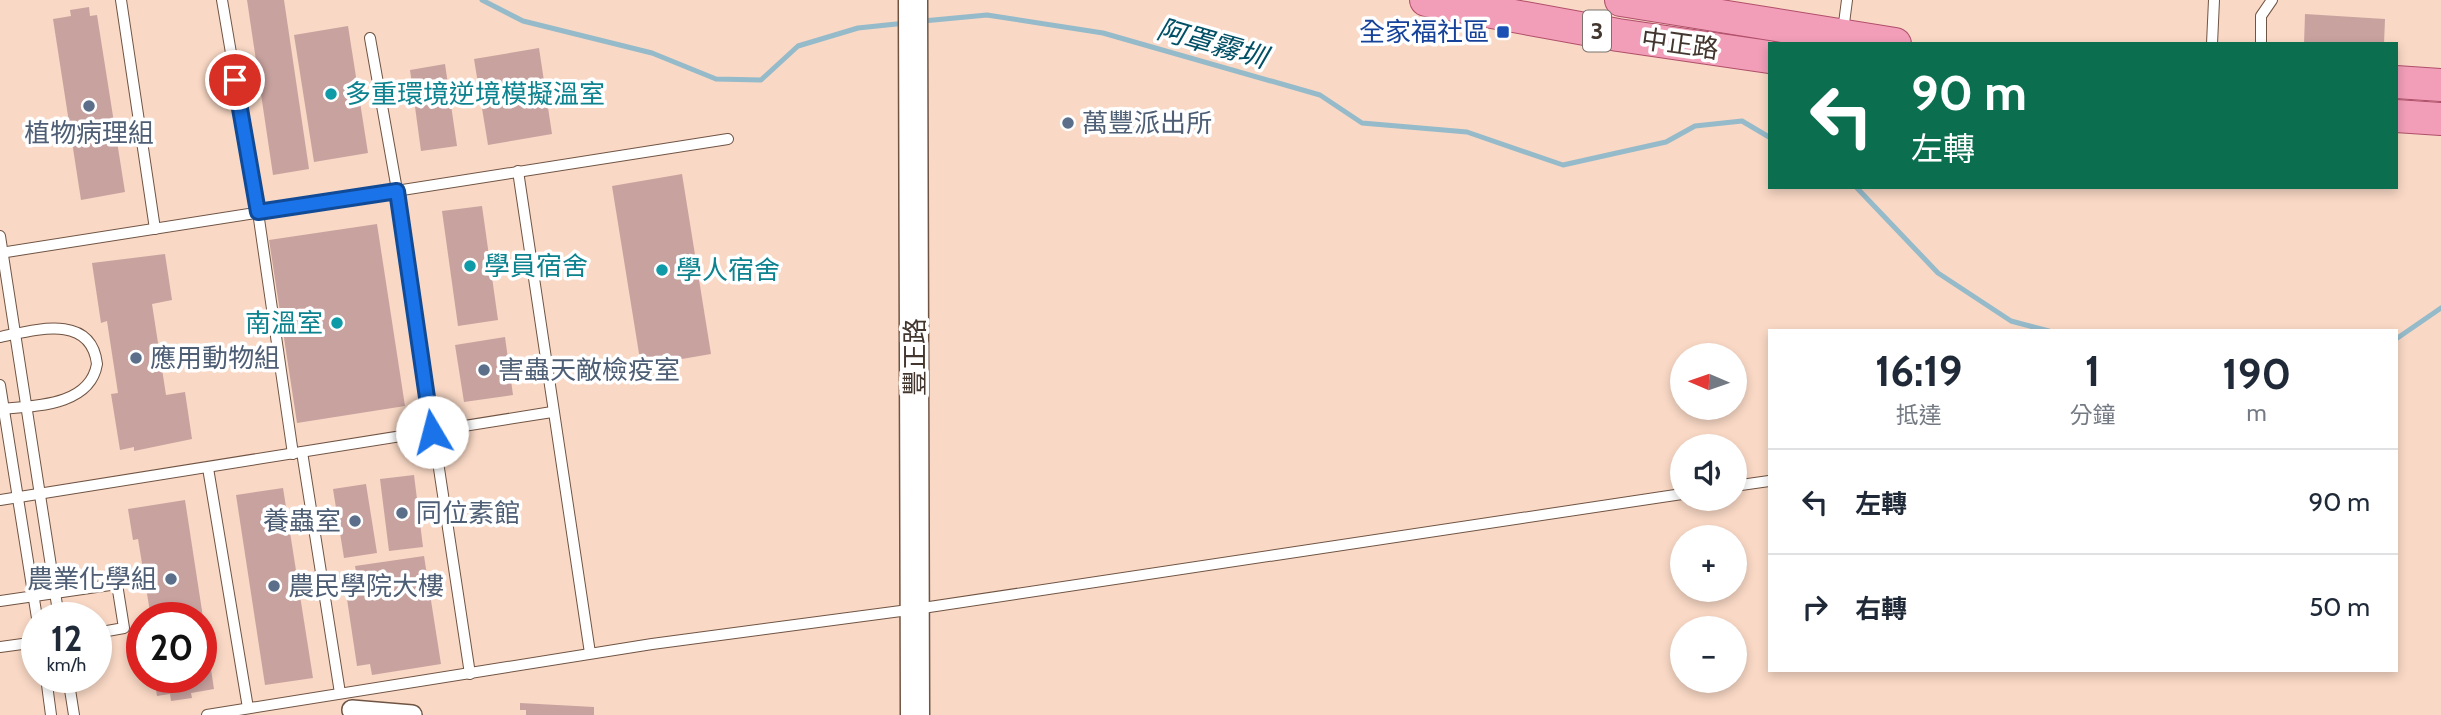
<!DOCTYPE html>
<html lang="zh-TW">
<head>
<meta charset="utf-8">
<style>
	:root { --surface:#fff; --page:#f6f6f7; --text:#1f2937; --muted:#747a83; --line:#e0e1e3 }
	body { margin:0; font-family:Cabin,"Noto Sans TC",sans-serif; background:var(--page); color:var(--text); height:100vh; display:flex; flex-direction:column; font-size:26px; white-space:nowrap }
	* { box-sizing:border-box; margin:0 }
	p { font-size:23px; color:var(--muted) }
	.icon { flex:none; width:38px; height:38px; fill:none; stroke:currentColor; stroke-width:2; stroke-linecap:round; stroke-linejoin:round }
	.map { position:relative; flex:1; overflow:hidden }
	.drawer { position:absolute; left:1768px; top:329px; width:630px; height:343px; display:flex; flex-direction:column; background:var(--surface); border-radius:0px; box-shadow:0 4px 10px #0003 }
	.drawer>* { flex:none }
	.hud { position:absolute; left:1768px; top:42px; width:630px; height:147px; border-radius:0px; box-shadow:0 4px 10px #0003; background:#0b6e4f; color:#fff; overflow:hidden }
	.needle { width:46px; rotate:272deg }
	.buttons { position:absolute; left:1670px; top:343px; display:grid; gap:14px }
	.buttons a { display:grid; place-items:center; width:77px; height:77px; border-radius:50%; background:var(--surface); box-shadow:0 4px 10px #0003; font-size:35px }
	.speed { position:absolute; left:21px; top:602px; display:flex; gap:14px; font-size:35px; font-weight:700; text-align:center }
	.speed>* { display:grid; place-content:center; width:91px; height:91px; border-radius:50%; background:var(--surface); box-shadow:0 4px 10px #0003; line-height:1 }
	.speed small { font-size:18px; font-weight:400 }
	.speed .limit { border:10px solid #d22; background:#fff; color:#111 }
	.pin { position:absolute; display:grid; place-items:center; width:60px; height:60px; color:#fff; margin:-30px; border:4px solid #fff; border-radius:50%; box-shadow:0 2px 7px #0007 }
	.me { position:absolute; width:77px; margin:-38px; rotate:352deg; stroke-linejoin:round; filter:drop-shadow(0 0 5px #0008) }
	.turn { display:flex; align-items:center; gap:24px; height:147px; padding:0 28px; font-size:32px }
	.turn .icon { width:91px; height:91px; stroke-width:2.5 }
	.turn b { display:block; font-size:49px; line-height:60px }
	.eta { display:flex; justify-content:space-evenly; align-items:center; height:119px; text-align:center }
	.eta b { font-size:42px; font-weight:700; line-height:49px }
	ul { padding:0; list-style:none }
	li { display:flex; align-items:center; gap:21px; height:105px; padding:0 28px; border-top:2px solid var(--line) }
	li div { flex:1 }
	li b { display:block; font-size:26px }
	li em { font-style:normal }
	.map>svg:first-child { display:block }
</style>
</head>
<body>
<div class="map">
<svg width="2441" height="715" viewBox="0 0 2441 715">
	<rect width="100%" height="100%" fill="#f9d8c5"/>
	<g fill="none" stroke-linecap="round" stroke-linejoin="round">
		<g stroke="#95bac9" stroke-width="5">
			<polyline points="482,0 523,21 652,53 716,79 761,80 798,46 858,28 906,23"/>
			<polyline points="923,21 987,15 1103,33 1320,95 1362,123 1467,132 1563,165 1666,142 1695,126 1742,121 1769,137"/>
			<polyline points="1856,187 1938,273 2011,321 2049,331"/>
			<polyline points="2396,339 2441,308"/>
		</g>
	</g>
	<g fill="#c8a29f">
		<polygon points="247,0 284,0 309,169 273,175"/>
		<polygon points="89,7 90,16 97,15 125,192 81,200 53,19 71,16 70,10"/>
		<polygon points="2305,14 2385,19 2384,44 2304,44"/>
		<polygon points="348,26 368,153 314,162 294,35"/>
		<polygon points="539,48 552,134 488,145 474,59"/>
		<polygon points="445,64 457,146 421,151 410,70"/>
		<polygon points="682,174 711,354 641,366 612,186"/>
		<polygon points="482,206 498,320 458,326 442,211"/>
		<polygon points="377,224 405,406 297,423 269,240"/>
		<polygon points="165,254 172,300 152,304 166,395 185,392 192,439 134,451 134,447 120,450 111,394 118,393 107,321 101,323 92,263"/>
		<polygon points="505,337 513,395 464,402 455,345"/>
		<polygon points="414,475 423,547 389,551 380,479"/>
		<polygon points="366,484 377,553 344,558 333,489"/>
		<polygon points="283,488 313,678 265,685 236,495"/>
		<polygon points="185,500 214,689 191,693 192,698 171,701 170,694 157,696 154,677 201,677 201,618 151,618 138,539 133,540 128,509"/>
		<polygon points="424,556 441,664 372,675 370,664 357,666 344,579 357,578 355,566"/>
		<polygon points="520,703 594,707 594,715 526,715 526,710 520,710"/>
	</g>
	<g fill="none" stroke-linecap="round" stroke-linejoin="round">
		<g stroke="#705443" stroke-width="12">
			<g id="lane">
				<polyline points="121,0 155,229"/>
				<polyline points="222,0 258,212 293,454"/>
				<polyline points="1843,31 1847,0"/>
				<polyline points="370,38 397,190 470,674"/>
				<polyline points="2212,44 2214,0"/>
				<polyline points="2261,44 2261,16 2272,0"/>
				<polyline points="518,171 590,653"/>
				<polyline points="0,236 59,618"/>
				<polyline points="0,253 728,139"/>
				<path d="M0 337C35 330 91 313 97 364 90 406 35 406 0 409"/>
				<polyline points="0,385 37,618"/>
				<polyline points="302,452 340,693"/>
				<polyline points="208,468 248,708"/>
				<polyline points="1734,486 1769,481"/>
				<polyline points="0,500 552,412"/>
				<polyline points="0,601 117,584 124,628 96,633"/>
				<polyline points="0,647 37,642"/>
				<polyline points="46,677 51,715"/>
				<polyline points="68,677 74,715"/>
				<polyline points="207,715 652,644 916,609 1682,494"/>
			</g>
		</g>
		<g stroke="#705443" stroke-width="22">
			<polyline id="street" points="352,710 412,715"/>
		</g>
		<g stroke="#705443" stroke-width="31">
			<polyline id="secondary" points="913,0 915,715"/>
		</g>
		<g stroke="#b04f6a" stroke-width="34">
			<g id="primary">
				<polyline points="1426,0 1618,35 1769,57"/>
				<polyline points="1621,0 1895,44"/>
				<polyline points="2396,82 2441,85"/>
				<polyline points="2396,116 2441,119"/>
			</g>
		</g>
		<use href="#lane" stroke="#fff" stroke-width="10"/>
		<use href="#street" stroke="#fff" stroke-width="19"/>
		<use href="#secondary" stroke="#fff" stroke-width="28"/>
		<use href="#primary" stroke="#f29eb9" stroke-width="32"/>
	</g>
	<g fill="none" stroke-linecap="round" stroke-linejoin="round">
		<g stroke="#114b97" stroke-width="18">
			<polyline id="route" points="235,80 258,212 397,191 432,432"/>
		</g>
		<use href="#route" stroke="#1a73e8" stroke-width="12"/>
	</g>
	<rect fill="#1a4fb4" stroke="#fff" stroke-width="2.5" x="1496" y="25" width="14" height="14" rx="3.5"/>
	<g fill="#0f9aa8" stroke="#fff" stroke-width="2.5">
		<circle cx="331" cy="94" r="7"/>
		<circle cx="470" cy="266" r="7"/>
		<circle cx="662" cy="270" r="7"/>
		<circle cx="337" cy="323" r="7"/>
	</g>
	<g fill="#5c6f8a" stroke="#fff" stroke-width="2.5">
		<circle cx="89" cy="106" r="7"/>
		<circle cx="1068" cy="123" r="7"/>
		<circle cx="136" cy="358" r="7"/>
		<circle cx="484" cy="370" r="7"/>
		<circle cx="402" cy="513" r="7"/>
		<circle cx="355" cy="521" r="7"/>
		<circle cx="171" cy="579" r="7"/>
		<circle cx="274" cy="586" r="7"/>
	</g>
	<g text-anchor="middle" stroke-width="7" stroke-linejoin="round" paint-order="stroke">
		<rect fill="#fff" stroke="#7b726d" stroke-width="2" x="1583" y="10.5" width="28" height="41" rx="5"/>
		<g font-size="24" font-weight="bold" fill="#43362e">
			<text x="1597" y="39">3</text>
		</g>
		<g font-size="26" fill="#164399" stroke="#fff" text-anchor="end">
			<text x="1489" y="41">全家福社區</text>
		</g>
		<g font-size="26" fill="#43362e" stroke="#fff">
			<text transform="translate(1680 44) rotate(8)" y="9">中正路</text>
			<text transform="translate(915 357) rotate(-90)" y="9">豐正路</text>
		</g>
		<g font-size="26" fill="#0d838f" stroke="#fff" text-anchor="start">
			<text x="345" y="103">多重環境逆境模擬溫室</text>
			<text x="484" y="275">學員宿舍</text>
			<text x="676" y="279">學人宿舍</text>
			<text x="323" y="332" text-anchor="end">南溫室</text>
		</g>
		<g font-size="26" fill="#4e5e75" stroke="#fff" text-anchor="start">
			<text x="1082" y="132">萬豐派出所</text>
			<text x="89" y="142" text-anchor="middle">植物病理組</text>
			<text x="150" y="367">應用動物組</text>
			<text x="498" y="379">害蟲天敵檢疫室</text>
			<text x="416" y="522">同位素館</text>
			<text x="341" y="530" text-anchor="end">養蟲室</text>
			<text x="157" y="588" text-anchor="end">農業化學組</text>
			<text x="288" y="595">農民學院大樓</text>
		</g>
		<g font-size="28" font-style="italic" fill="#015066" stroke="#fff">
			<text transform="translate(1212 43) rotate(16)" y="10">阿罩霧圳</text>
		</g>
	</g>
</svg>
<div class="buttons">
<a><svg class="needle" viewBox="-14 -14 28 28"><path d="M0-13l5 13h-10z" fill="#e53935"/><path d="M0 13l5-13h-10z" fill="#747a83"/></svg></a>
<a><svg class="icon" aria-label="sound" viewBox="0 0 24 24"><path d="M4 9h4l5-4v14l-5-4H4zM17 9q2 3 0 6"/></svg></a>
<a>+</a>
<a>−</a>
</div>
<div class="speed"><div>12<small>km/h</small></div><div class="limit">20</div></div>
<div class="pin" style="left:235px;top:80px;background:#d93025"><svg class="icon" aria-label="arrive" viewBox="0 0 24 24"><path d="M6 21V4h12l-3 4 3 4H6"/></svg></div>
<svg class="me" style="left:432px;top:432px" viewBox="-20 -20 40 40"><circle r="19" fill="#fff"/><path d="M0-13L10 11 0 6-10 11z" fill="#1a73e8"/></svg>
<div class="hud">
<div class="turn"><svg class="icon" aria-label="left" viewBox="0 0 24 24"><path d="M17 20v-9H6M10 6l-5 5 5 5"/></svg><div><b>90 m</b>左轉</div></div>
</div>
<section class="drawer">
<div class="eta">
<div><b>16:19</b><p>抵達</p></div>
<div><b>1</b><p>分鐘</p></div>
<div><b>190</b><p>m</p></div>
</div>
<ul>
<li><svg class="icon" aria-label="left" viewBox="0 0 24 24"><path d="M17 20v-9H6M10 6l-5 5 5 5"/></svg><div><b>左轉</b></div><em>90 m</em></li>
<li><svg class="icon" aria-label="right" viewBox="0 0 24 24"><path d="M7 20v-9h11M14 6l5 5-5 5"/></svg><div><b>右轉</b></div><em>50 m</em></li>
</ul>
</section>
</div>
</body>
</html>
